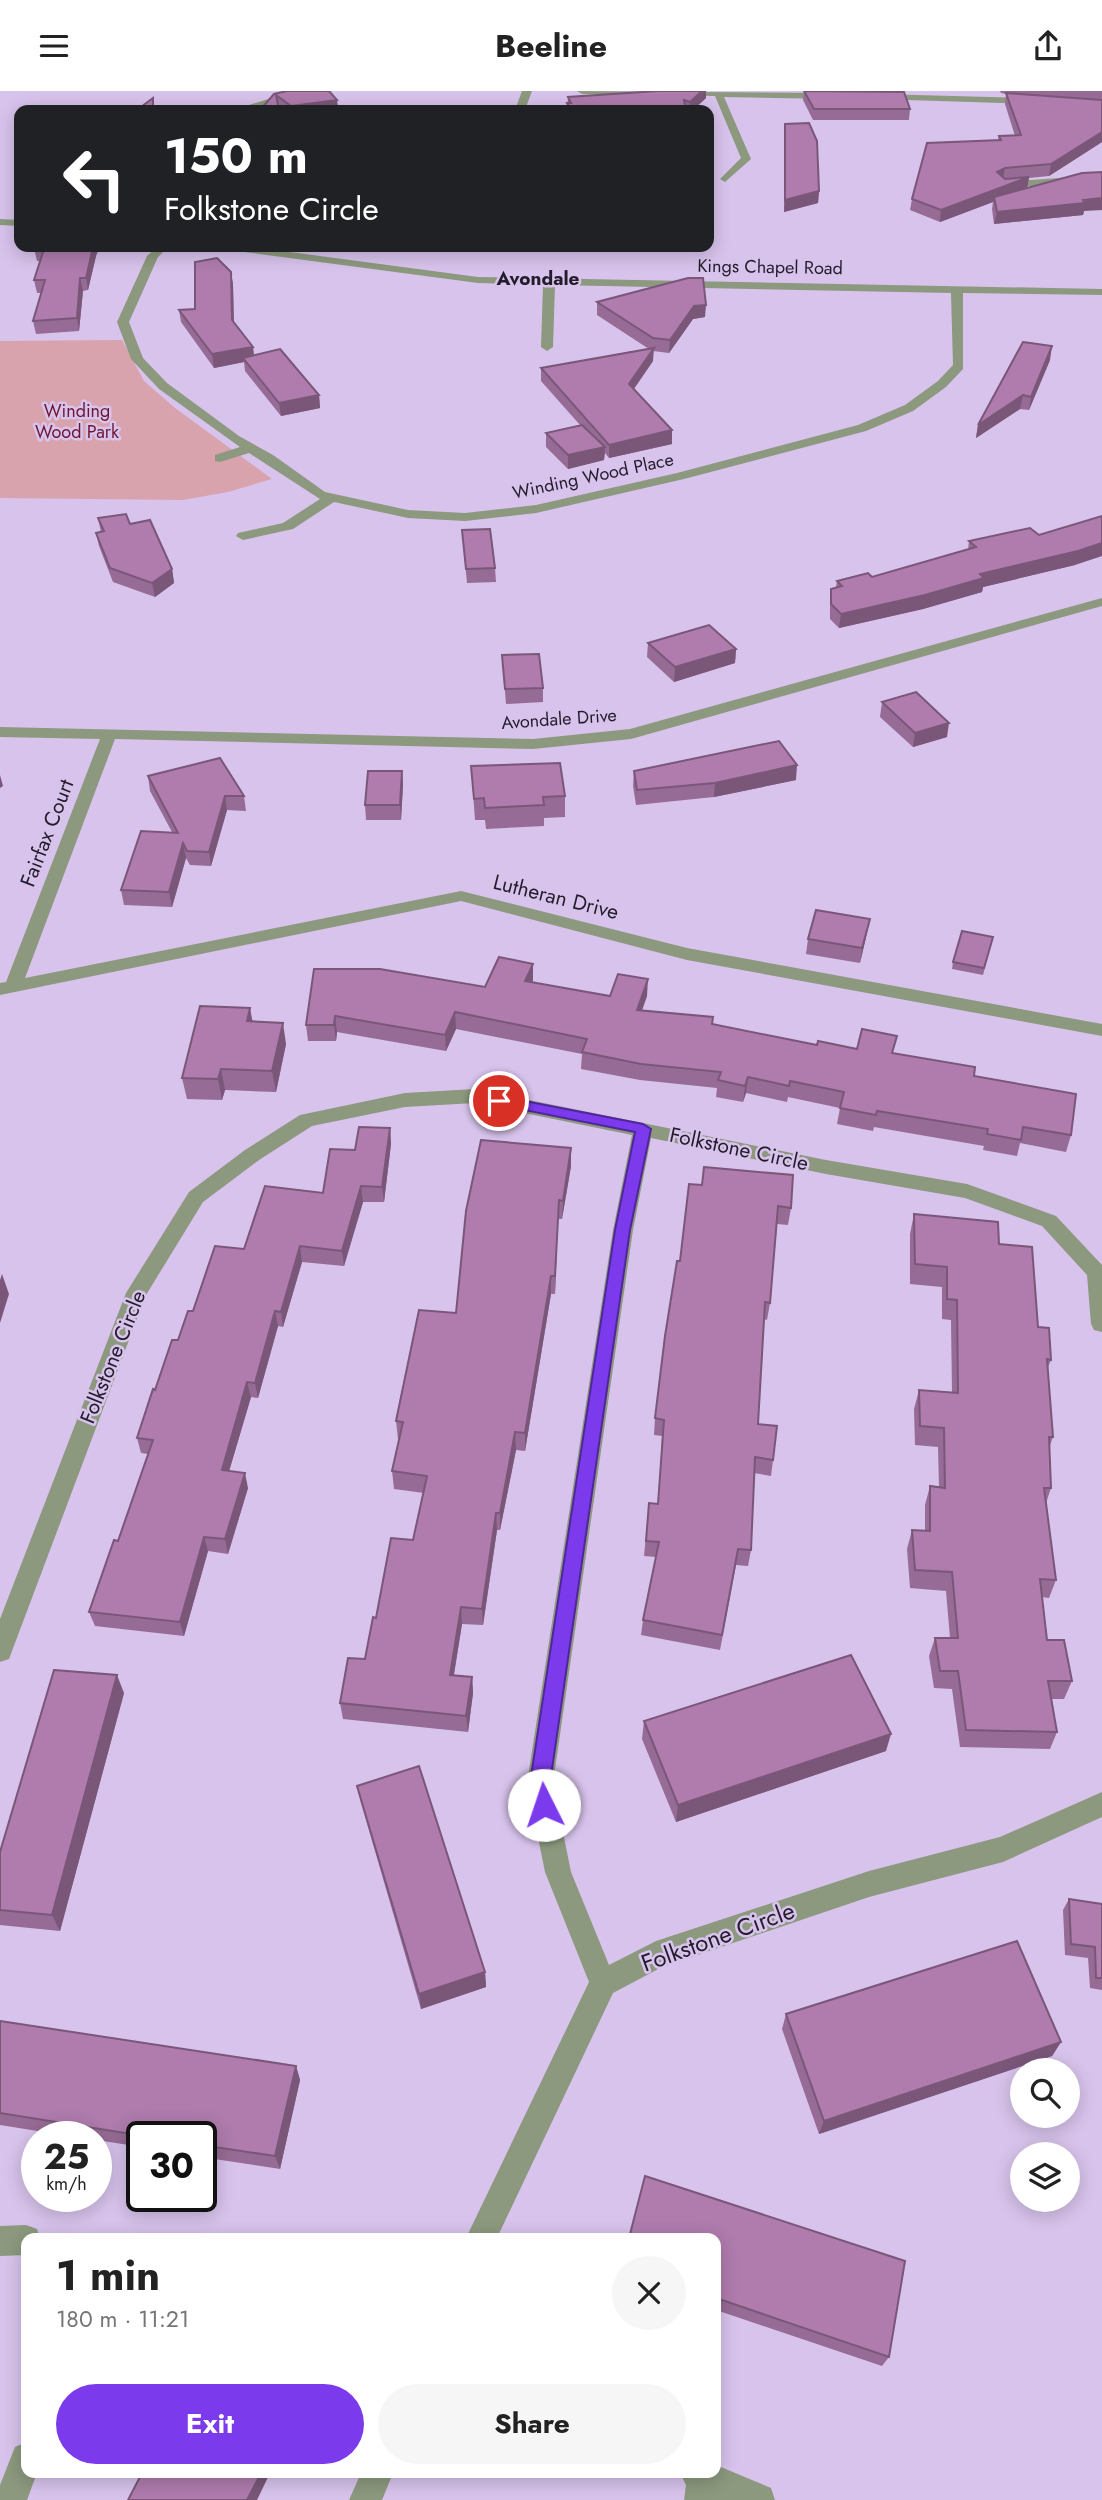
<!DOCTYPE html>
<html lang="en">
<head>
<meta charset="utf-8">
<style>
	:root { --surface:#fff; --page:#f6f6f6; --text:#222; --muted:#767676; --accent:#7c3aed }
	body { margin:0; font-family:Jost,sans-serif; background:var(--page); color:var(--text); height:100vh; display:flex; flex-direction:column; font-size:26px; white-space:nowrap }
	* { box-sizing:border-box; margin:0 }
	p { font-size:23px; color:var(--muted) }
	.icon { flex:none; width:38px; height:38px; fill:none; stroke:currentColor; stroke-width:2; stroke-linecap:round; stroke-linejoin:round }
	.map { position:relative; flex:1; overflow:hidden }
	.drawer { position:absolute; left:21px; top:2142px; width:700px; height:245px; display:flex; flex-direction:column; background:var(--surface); border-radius:14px; box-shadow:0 4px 18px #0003 }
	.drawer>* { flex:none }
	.guide { position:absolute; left:14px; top:14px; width:700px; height:147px; border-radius:14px; box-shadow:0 4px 18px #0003; background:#202124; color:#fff; overflow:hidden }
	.tools { position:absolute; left:1010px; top:1967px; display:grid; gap:14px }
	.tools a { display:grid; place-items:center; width:70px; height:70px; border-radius:50%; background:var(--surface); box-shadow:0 4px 18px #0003; font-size:35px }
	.speed { position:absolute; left:21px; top:2030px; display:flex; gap:14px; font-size:35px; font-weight:700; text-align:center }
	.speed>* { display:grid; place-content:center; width:91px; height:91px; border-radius:50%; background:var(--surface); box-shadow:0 4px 18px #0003; line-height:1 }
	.speed small { font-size:18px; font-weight:400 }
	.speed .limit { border:4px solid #111; border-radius:10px; background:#fff; color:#111 }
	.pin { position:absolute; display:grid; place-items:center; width:60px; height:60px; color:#fff; margin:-30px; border:4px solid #fff; border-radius:50%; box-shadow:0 2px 7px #0007 }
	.me { position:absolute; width:77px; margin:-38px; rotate:356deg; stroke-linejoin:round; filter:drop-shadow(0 0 5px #0008) }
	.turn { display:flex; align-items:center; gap:24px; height:147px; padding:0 35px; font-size:32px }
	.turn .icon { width:91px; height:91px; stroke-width:2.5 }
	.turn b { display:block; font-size:49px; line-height:60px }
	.round { display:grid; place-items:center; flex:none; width:74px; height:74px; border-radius:37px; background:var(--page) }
	.headline { display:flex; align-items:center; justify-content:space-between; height:119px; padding:0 35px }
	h1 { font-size:42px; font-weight:700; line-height:52px }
	.button { display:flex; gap:14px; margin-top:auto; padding:14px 35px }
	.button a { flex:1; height:80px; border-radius:42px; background:var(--accent); color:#fff; font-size:28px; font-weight:700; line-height:80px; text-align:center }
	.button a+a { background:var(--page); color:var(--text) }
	header { display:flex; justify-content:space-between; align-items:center; height:91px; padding:0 35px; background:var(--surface); font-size:32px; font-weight:700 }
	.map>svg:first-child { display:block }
</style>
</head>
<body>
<header><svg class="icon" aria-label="menu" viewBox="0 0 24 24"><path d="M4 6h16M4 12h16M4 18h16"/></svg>Beeline<svg class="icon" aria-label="share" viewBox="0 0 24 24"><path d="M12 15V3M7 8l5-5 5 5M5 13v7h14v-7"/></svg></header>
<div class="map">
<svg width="1102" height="2409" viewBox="0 0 1102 2409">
	<rect width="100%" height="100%" fill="#d8c3ec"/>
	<polygon fill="#d8a3ac" points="122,249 144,290 175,317 272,388 228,401 183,409 0,407 0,250"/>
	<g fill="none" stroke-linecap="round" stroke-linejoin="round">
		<g fill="#8c997e" fill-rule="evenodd">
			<polygon points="294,0 322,0 248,19 233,19"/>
			<polygon points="522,0 532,0 525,19 515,19"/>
			<polygon points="577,0 832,2 837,5 832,8 724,6 751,68 725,91 720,88 741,67 715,5 582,3"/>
			<polygon points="878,3 1032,7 1037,10 1032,13 875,8 875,4"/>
			<polygon points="1102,84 1102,90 1003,97 998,94 1003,91"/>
			<polygon points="0,128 19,129 19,135 0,134"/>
			<polygon points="157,156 168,156 158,166 129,231 143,267 167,292 239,345 273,364 325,401 408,419 465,422 536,414 677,382 858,334 905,314 938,290 953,274 951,202 555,194 553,256 547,260 541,256 543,194 478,192 229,159 224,156 252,156 478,186 1102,198 1102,204 963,202 963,278 946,296 913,320 866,340 684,388 536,422 465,430 408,427 334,411 293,438 243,449 236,445 238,442 283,432 320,408 249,362 220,371 215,370 215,364 240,356 159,298 131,268 117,231 147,165"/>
			<polygon points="1102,507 1102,515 631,648 533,658 115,648 25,887 461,800 687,857 1102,933 1102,945 687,869 461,810 0,904 0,892 6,891 100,648 0,646 0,636 533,648 630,638"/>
			<polygon points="475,998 826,1069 967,1093 1056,1125 1102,1174 1102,1241 1094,1239 1091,1233 1087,1184 1042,1135 965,1107 826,1083 651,1047 633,1139 553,1692 571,1781 609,1874 656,1850 869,1780 1000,1746 1102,1701 1102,1726 1003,1771 869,1806 662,1876 613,1902 497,2147 466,2147 589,1891 545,1781 527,1692 613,1139 632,1044 475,1012 405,1016 312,1035 259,1069 203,1111 146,1204 12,1560 9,1568 0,1571 0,1528 126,1202 189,1101 245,1059 300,1024 405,1002"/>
			<polygon points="26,2134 37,2138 40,2147 26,2147 26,2164 0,2165 0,2135"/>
			<polygon points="26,2351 26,2382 37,2382 27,2409 0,2409 0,2394 15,2356"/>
			<polygon points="716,2374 771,2397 775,2409 684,2409 686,2394 680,2382 716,2382"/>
			<polygon points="361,2382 393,2382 382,2409 349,2409"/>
		</g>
	</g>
	<g fill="#966b95">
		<polygon points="643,0 706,0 706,7 693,19 567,19 568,6 643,1"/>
		<polygon points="804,0 899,0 910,18 909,29 813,29 803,9"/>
		<polygon points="1000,0 1102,0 1102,51 1049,85 1029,87 1027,97 1084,120 1083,124 994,133 992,118 993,111 940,131 910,119 912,108 998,49 999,45 1015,45 1005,13 1006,3 1001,2"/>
		<polygon points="274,3 337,9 338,19 282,19 278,16"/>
		<polygon points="785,33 819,100 818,112 784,121 784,44"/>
		<polygon points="35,156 96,165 88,199 83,200 79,240 36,243 33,230 41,202 37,202 34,189 40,170 37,170 34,157"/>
		<polygon points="231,181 233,194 234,231 253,256 254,264 319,304 320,317 281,325 245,280 244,271 214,277 181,231 179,219 195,218"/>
		<polygon points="597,211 705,226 693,228 669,262 653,260 653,270 634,298 672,353 609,367 605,362 604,369 568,378 546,356 546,342 580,334 541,290 541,277 649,258 597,224"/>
		<polygon points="1050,269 1029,319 1020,318 976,347 978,334"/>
		<polygon points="98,427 130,433 172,478 174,492 155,506 113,491 99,455 96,442 101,441"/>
		<polygon points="462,439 495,477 496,491 467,492"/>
		<polygon points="969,450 1075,474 983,496 982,501 923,518 839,537 830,528 830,512 831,498 836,496 837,490 872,486 968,459"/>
		<polygon points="648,552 736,558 735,572 674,591 647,566"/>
		<polygon points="502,564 543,597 543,611 506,613"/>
		<polygon points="882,611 947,646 913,656 880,626"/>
		<polygon points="471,675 565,705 565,726 544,727 544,735 486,738 485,729 475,729"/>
		<polygon points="402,680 403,694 401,729 366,729 365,714"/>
		<polygon points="634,680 796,689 714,706 636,714 633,695"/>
		<polygon points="148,685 244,705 246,720 227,719 211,775 190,774 186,767 172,816 124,814 121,799 172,741 150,700"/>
		<polygon points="867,842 860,872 806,863 808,848"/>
		<polygon points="993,846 983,884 952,878 953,871"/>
		<polygon points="314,878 485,896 533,889 532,892 610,905 647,905 642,919 817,954 893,963 974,985 1071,1044 1066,1061 1020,1052 1017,1065 983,1059 984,1055 874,1036 873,1040 837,1033 840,1017 788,1006 787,1011 746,1002 743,1011 716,1006 717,997 640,989 581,978 582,963 456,938 446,960 337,941 336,950 308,950 306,934"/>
		<polygon points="253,931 286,953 276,1001 225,999 222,1009 187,1008 182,987"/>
		<polygon points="390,1037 391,1053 384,1111 363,1111 344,1175 302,1171 283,1236 278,1235 258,1307 251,1306 229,1380 248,1397 228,1463 208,1460 184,1545 95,1535 89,1521 118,1450 148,1363 141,1362 137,1347 155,1299 178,1249 193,1220 244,1158 323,1102 355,1059"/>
		<polygon points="571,1075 562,1128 558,1128 555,1203 551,1203 525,1360 516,1359 500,1439 497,1439 483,1534 462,1533 454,1584 472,1586 473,1602 468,1641 343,1628 340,1612 365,1568 376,1527 413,1449 424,1402 394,1398 392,1380 399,1348 398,1348 396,1330 456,1222"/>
		<polygon points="689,1093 791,1117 788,1134 777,1133 770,1212 767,1229 764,1228 758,1333 773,1369 771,1385 754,1382 751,1459 748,1475 736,1474 720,1559 641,1544 643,1529 656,1466 644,1465 649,1412 658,1413 662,1345 654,1344 655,1327 680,1170"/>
		<polygon points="914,1123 999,1153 1038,1236 1051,1269 1048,1276 1053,1346 1049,1357 1051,1397 1046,1412 1056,1489 1049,1507 1042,1506 1047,1549 1072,1590 1064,1608 1052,1608 1057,1641 1050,1658 960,1656 952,1598 934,1597 929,1565 935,1547 950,1547 946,1500 910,1497 907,1458 912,1439 925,1440 925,1414 930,1395 939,1396 938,1356 915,1354 914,1318 919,1299 952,1302 951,1229 942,1228 942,1196 910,1193 910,1143"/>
		<polygon points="124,1602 60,1840 0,1834 0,1761"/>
		<polygon points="644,1630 886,1660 676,1731 642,1648"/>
		<polygon points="357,1695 485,1881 486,1896 421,1918 361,1712"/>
		<polygon points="1069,1808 1102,1813 1102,1899 1090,1897 1088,1867 1065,1864 1063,1819"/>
		<polygon points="786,1923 1061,1951 1052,1965 819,2043 782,1938"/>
		<polygon points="0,1930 296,1975 300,1989 280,2078 201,2066 201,2046 142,2046 142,2056 96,2049 96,2046 75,2046 0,2034"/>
		<polygon points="716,2147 889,2266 882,2275 716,2219"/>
	</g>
	<g fill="#7a5779">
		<polygon points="702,0 706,0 706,7 693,19 689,19 690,11"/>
		<polygon points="337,9 338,19 291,19 291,15"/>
		<polygon points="1102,41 1102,51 1049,85 1051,73"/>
		<polygon points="1005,77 1003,88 997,81"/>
		<polygon points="1029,86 1027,98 994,106 993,111 940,131 941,119"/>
		<polygon points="819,100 818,112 784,121 785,109"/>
		<polygon points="1102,107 1102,119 1084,120 1083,124 994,133 997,121"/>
		<polygon points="93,156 100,156 96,165 88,199 86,187"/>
		<polygon points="231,181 233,194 234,242 232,229"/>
		<polygon points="80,187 83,200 79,240 77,227"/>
		<polygon points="706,214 705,226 693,228 669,262 670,249 694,215"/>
		<polygon points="1052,255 1050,269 1029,319 1031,306"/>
		<polygon points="253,256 254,269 243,267 244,271 214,277 212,263"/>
		<polygon points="654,257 653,270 628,306 629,293"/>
		<polygon points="319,304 320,317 281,325 279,312"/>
		<polygon points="1023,304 1020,318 976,347 978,334"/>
		<polygon points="672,339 672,353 609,367 609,354"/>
		<polygon points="605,356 604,369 568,378 568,364"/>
		<polygon points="1102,452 1102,465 1075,474 983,496 982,501 923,518 839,537 841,523 980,483"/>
		<polygon points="172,478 174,492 155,506 152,492"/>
		<polygon points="736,558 735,572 674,591 675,576"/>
		<polygon points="949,632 947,646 913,656 915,642"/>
		<polygon points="797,674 796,689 714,706 715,692"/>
		<polygon points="402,680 403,694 401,729 400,714"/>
		<polygon points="0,684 3,695 0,697"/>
		<polygon points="225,705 227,719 211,775 209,761"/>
		<polygon points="183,752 186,767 172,816 169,801"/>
		<polygon points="870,828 867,842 860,872 862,857"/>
		<polygon points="533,873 533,889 525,907 525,890"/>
		<polygon points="648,888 647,905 636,936 637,919"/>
		<polygon points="250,917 254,938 247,930"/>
		<polygon points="455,921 456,938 446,960 445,944"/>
		<polygon points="335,925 337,941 336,950 334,934"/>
		<polygon points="283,932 286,953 276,1001 272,980"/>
		<polygon points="221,978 225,999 222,1009 218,988"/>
		<polygon points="748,986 746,1002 743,1011 745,995"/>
		<polygon points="390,1037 391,1053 384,1111 382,1096"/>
		<polygon points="571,1057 571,1075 562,1128 563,1110"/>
		<polygon points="361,1095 363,1111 344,1175 342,1160"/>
		<polygon points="559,1109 558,1128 555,1203 555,1185"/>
		<polygon points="300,1155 302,1171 283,1236 281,1221"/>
		<polygon points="2,1183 9,1203 0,1232 0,1189"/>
		<polygon points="551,1185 551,1203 525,1360 525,1342"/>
		<polygon points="275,1220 278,1235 258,1307 255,1292"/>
		<polygon points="247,1291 251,1306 225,1394 222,1379"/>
		<polygon points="515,1341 516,1359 500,1439 500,1422"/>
		<polygon points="245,1382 248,1397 228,1463 225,1448"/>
		<polygon points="496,1422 497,1439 483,1534 482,1518"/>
		<polygon points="204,1446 208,1460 184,1545 180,1531"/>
		<polygon points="461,1516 462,1533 451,1600 450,1584"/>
		<polygon points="117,1584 124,1602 60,1840 52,1824"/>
		<polygon points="472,1586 473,1602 468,1641 466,1625"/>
		<polygon points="891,1643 886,1660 676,1731 678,1714"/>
		<polygon points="485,1881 486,1896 421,1918 419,1903"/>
		<polygon points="1061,1951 1052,1965 819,2043 824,2030"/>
		<polygon points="296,1975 300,1989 280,2078 275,2065"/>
		<polygon points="261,2382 270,2382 257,2409 247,2409"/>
	</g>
	<g fill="#af7cad" stroke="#7a5779" stroke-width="2">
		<polygon points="287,0 329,0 337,9 291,15 276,4 279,19 260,19 274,3"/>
		<polygon points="657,0 702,0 690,11 684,9 686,19 634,19 634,18 633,19 571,19 567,12 571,12 568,6 658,0"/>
		<polygon points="804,0 904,1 910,18 814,18"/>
		<polygon points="1006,2 1102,9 1102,41 1051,73 1005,77 997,81 1005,88 1029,86 941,119 912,108 927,52 1001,49 999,45 1021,44"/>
		<polygon points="153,7 153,19 137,19"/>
		<polygon points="809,32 817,50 819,100 785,109 785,33"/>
		<polygon points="1102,81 1102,107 1083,109 1085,112 997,121 994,106 1082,82"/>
		<polygon points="35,156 93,156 86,187 80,187 77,227 33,230 45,189 34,189 44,158 34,157"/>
		<polygon points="217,167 231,181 232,229 253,256 212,263 179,219 195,218 195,171"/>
		<polygon points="688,187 703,187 706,214 694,215 670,249 653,247 597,211"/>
		<polygon points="1023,251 1052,255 1031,306 1023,304 978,334"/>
		<polygon points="654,257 629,293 672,339 609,354 541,277"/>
		<polygon points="280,258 319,304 279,312 243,267"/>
		<polygon points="582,334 605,356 568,364 546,342"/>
		<polygon points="126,423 130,433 150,429 172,478 152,492 110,477 96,442 104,440 98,427"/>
		<polygon points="1102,425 1102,452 1078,460 980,483 984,487 925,504 841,523 831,513 831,498 842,495 837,490 868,482 872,486 976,456 969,450 1030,437 1039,444"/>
		<polygon points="490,438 495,477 466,478 462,439"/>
		<polygon points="709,534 736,558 675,576 648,552"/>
		<polygon points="539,563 543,597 505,598 502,564"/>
		<polygon points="916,601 949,632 915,642 882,611"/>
		<polygon points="779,650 797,674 715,692 637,699 634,680"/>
		<polygon points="220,667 244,705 225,705 209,761 187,760 183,752 169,801 121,799 141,740 178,742 148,685"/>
		<polygon points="560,672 565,705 543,706 544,714 485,717 484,707 474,708 471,675"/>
		<polygon points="368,680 402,680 400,714 365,714"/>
		<polygon points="816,819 870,828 862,857 808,848"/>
		<polygon points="962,840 993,846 984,877 953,871"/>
		<polygon points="499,866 533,873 525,890 610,905 618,883 648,888 637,919 713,926 712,933 817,954 818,950 857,958 862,938 897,945 892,962 975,976 974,985 1076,1003 1071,1044 1023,1036 1021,1049 987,1043 988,1038 877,1020 876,1024 840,1017 844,1001 790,990 789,995 748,986 745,995 718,989 721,981 641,973 582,961 587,948 455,921 445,944 335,925 334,934 306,934 314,878 380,878 485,896"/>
		<polygon points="200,915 250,917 247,930 283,932 272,980 221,978 218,988 182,987"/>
		<polygon points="359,1036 390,1037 382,1096 361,1095 342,1160 300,1155 281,1221 275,1220 255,1292 247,1291 222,1379 245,1382 225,1448 204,1446 180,1531 89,1521 114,1449 118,1450 153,1349 137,1347 153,1298 155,1299 172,1249 178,1249 188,1220 193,1220 215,1155 244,1158 265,1095 323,1102 330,1058 355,1059"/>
		<polygon points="481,1049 571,1057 563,1110 559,1109 555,1185 551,1185 525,1342 515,1341 500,1422 496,1422 482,1518 461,1516 450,1584 472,1586 466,1625 340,1612 348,1567 365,1568 373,1526 376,1527 391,1447 413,1449 427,1385 392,1380 403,1331 396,1330 419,1219 456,1222 466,1120"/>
		<polygon points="704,1076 793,1084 791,1117 778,1115 770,1212 765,1211 758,1333 777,1335 773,1369 755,1366 751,1459 738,1458 722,1544 643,1529 659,1451 646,1450 649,1412 658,1413 664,1329 655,1327 665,1245 677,1170 680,1170 689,1093 702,1094"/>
		<polygon points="914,1123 998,1131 999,1153 1032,1156 1038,1236 1049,1237 1051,1269 1047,1268 1053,1346 1049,1346 1051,1397 1044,1397 1056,1489 1040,1488 1047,1549 1064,1549 1072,1590 1048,1590 1057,1641 966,1639 958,1580 940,1580 935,1547 958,1547 952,1481 915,1479 912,1439 930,1440 930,1395 945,1397 944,1337 920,1335 919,1299 958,1302 957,1209 947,1208 947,1176 915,1173"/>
		<polygon points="851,1564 891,1643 678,1714 644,1630"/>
		<polygon points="54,1579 117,1584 52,1824 0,1819 0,1761"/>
		<polygon points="419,1675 485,1881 419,1903 357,1695"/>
		<polygon points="1069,1808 1102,1813 1102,1887 1096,1887 1095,1856 1071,1853"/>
		<polygon points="1017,1850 1061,1951 824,2030 786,1923"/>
		<polygon points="0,1930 296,1975 275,2065 201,2054 201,2046 150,2046 0,2022"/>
		<polygon points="645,2085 905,2170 889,2266 716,2207 716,2147 629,2147"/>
		<polygon points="142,2382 261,2382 247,2409 128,2409"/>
	</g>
	<polygon fill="#7c3aed" stroke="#51269a" stroke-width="2" points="499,1005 643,1033 651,1038 630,1139 550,1692 554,1714 551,1721 544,1723 537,1721 530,1692 615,1139 635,1041 494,1013 492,1010"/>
	<g text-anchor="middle" stroke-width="5" stroke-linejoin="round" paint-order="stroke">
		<g font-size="18" fill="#231c2b" stroke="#d8c3ec">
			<text transform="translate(770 176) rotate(1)" y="6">Kings Chapel Road</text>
			<text transform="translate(593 385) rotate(-12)" y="6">Winding Wood Place</text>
			<text transform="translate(559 628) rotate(-4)" y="6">Avondale Drive</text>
		</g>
		<g font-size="18" fill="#6e1631" stroke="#d8c3ec">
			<text x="77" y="326">Winding<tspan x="77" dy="21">Wood Park</tspan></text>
		</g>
		<g font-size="19" font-weight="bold" fill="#231c2b" stroke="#d8c3ec">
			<text x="538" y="194">Avondale</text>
		</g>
		<g font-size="21" fill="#231c2b" stroke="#d8c3ec">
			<text transform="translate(47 742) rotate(-69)" y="7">Fairfax Court</text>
			<text transform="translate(556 806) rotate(14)" y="7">Lutheran Drive</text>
			<text transform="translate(739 1058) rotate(12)" y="7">Folkstone Circle</text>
			<text transform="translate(113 1266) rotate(-68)" y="7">Folkstone Circle</text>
		</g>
		<g font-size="24" fill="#231c2b" stroke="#d8c3ec">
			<text transform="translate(718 1846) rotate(-20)" y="8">Folkstone Circle</text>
		</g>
	</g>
</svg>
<div class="tools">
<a><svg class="icon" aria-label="search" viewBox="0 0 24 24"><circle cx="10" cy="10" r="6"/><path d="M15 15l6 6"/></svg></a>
<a><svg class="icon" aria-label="layers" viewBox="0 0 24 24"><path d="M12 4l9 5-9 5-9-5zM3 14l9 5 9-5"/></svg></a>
</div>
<div class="speed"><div>25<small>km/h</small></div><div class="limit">30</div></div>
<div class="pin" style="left:499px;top:1010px;background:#d93025"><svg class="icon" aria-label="arrive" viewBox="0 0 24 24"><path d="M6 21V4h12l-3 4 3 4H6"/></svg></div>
<svg class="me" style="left:544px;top:1714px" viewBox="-20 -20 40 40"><circle r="19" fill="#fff"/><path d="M0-13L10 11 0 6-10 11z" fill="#7c3aed"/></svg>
<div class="guide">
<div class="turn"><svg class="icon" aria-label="left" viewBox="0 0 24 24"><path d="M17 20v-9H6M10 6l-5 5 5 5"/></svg><div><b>150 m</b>Folkstone Circle</div></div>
</div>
<section class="drawer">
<div class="headline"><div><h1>1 min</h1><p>180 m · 11:21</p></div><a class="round"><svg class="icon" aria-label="close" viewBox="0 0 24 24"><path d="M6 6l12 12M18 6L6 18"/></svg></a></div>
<div class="button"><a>Exit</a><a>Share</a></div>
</section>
</div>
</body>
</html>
